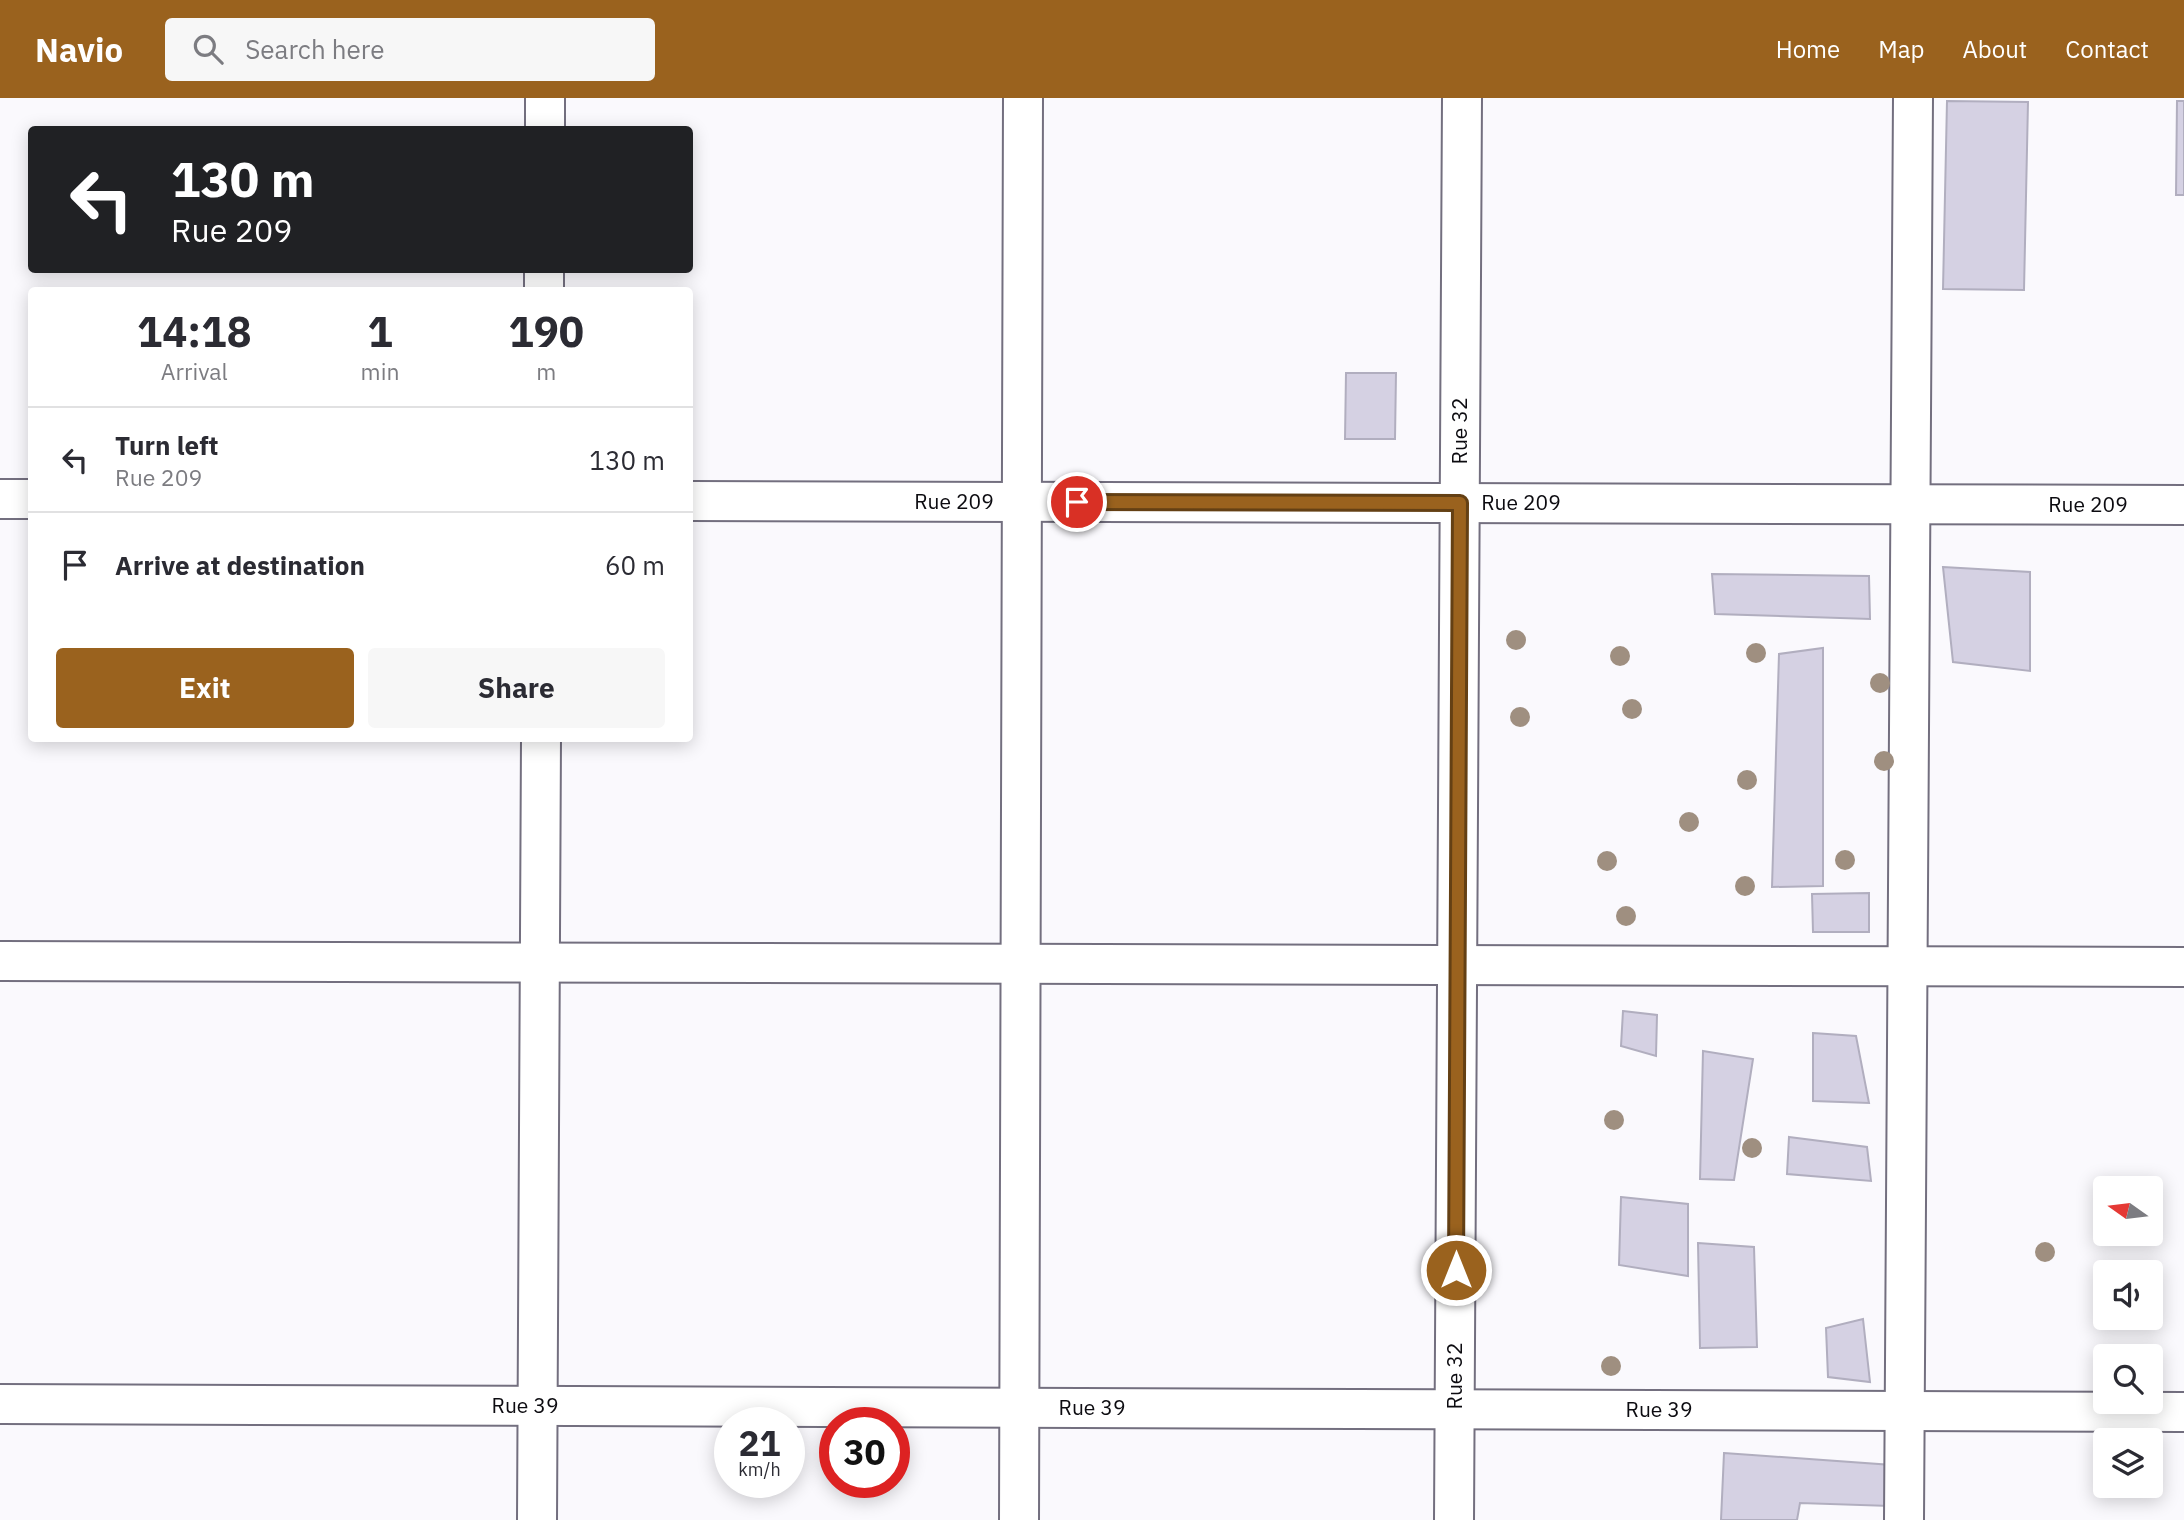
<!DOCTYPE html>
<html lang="en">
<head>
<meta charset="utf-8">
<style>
	:root { --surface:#fff; --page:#f7f7f7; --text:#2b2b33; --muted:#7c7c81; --line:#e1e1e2; --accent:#9a621e }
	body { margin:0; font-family:"IBM Plex Sans",sans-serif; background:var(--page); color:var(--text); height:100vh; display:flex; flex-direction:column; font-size:26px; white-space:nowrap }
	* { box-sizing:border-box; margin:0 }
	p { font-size:23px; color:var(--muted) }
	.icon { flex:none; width:38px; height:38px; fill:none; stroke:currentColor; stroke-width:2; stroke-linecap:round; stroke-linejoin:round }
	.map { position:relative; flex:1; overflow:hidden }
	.details { position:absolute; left:28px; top:189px; width:665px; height:455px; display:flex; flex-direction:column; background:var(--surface); border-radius:7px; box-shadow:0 4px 18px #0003 }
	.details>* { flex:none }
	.hud { position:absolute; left:28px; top:28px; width:665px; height:147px; border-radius:7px; box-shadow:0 4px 18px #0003; background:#202124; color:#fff; overflow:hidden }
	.needle { width:46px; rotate:284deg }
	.controls { position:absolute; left:2093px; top:1078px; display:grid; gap:14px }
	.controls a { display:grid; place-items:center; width:70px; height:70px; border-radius:7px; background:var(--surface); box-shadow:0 4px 18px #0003; font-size:35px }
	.speed { position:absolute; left:714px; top:1309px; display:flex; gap:14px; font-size:35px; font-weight:700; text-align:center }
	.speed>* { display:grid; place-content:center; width:91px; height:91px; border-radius:50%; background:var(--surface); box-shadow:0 4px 18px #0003; line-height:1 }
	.speed small { font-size:18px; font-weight:400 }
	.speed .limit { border:10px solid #d22; background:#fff; color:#111 }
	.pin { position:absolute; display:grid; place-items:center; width:60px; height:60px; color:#fff; margin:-30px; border:4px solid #fff; border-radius:50%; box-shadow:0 2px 7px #0007 }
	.me { position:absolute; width:77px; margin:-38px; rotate:0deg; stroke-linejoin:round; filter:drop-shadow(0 0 5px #0008) }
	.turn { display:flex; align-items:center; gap:24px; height:147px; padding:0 28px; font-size:32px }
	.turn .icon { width:91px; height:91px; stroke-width:2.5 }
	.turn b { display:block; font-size:49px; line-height:60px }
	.eta { display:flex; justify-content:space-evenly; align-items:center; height:119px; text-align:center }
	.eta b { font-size:42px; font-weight:700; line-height:49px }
	.button { display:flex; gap:14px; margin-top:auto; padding:14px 28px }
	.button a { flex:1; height:80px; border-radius:7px; background:var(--accent); color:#fff; font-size:28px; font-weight:700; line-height:80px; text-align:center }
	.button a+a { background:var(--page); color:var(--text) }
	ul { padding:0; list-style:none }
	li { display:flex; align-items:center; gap:21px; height:105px; padding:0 28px; border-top:2px solid var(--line) }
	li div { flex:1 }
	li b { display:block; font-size:26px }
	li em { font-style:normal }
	header { display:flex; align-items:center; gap:42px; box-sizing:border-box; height:98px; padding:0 35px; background:var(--accent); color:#fff }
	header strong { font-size:33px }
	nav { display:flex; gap:38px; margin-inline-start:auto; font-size:24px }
	.search { width:490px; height:63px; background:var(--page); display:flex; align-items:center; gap:18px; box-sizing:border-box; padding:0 24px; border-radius:7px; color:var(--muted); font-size:26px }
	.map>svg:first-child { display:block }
</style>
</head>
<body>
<header>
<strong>Navio</strong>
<div class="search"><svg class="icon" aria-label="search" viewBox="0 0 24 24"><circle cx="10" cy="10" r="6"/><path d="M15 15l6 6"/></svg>Search here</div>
<nav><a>Home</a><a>Map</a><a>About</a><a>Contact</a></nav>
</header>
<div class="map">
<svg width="2184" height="1422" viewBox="0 0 2184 1422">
	<rect width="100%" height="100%" fill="#faf9fd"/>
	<g fill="#d5d1e3" stroke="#b1aebf" stroke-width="2">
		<polygon points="1947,3 2028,4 2024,192 1943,191"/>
		<polygon points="2177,3 2184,3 2184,97 2176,97"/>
		<polygon points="1346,275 1396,275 1395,341 1345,341"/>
		<polygon points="1943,469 2030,474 2030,573 1953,564"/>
		<polygon points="1712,476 1869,478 1870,521 1715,516"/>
		<polygon points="1823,550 1823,788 1772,789 1779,556"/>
		<polygon points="1869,795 1869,834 1813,834 1812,796"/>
		<polygon points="1623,913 1657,917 1656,958 1621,948"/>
		<polygon points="1813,935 1856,938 1869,1005 1813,1003"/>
		<polygon points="1703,953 1753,961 1734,1082 1700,1081"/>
		<polygon points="1789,1039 1867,1049 1871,1083 1787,1076"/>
		<polygon points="1621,1099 1688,1106 1688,1178 1619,1167"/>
		<polygon points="1698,1145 1754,1149 1757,1249 1700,1250"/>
		<polygon points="1863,1221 1870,1284 1828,1279 1826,1230"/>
		<polygon points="1724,1355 1892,1367 1890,1408 1800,1405 1797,1422 1721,1422"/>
	</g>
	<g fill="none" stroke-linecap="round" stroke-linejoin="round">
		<g stroke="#736f7f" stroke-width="42">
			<g id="minor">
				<polyline points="545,32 545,0"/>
				<polyline points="544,192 544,172"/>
				<polyline points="0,401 32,401"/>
				<polyline points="690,403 2184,407"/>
				<polyline points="0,863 2184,869"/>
				<polyline points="0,1306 2184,1314"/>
				<polyline points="537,1422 541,640"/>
				<polyline points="1019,1422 1023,0"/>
				<polyline points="1454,1422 1462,0"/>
				<polyline points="1904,1422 1913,0"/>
			</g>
		</g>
		<use href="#minor" stroke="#fff" stroke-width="38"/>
	</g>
	<g fill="#9f8f80">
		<circle cx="1516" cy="542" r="10"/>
		<circle cx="1756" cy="555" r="10"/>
		<circle cx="1620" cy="558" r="10"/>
		<circle cx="1880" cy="585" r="10"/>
		<circle cx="1632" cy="611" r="10"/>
		<circle cx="1520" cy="619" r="10"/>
		<circle cx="1884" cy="663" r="10"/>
		<circle cx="1747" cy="682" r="10"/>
		<circle cx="1689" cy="724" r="10"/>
		<circle cx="1845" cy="762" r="10"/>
		<circle cx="1607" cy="763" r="10"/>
		<circle cx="1745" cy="788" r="10"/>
		<circle cx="1626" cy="818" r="10"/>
		<circle cx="1614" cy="1022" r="10"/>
		<circle cx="1752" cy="1050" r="10"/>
		<circle cx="2045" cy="1154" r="10"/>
		<circle cx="1611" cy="1268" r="10"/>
	</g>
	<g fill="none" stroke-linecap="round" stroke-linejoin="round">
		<g stroke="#644014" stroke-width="18">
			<polyline id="route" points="1077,404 1460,405 1456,1172"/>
		</g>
		<use href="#route" stroke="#9a621e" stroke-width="12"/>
	</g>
	<g text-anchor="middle" stroke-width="5" stroke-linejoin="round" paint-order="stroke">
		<g font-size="21" fill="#0c0b10" stroke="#fff">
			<text transform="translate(1460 333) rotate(-90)" y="7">Rue 32</text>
			<text x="954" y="411">Rue 209</text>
			<text x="1521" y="412">Rue 209</text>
			<text x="2088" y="414">Rue 209</text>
			<text transform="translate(1455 1278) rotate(-90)" y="7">Rue 32</text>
			<text x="525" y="1315">Rue 39</text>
			<text x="1092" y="1317">Rue 39</text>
			<text x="1659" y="1319">Rue 39</text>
		</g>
	</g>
</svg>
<div class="controls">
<a><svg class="needle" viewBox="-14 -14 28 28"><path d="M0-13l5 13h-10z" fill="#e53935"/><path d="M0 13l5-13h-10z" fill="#7c7c81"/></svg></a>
<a><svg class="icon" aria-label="sound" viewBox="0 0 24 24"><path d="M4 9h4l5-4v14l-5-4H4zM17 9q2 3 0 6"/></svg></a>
<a><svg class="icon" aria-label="search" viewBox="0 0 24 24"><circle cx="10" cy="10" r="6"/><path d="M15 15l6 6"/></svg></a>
<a><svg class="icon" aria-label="layers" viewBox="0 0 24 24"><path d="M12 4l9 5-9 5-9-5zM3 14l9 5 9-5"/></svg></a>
</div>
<div class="speed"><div>21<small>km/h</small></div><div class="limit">30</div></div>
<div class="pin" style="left:1077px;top:404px;background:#d93025"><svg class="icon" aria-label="arrive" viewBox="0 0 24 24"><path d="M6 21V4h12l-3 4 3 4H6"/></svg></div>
<svg class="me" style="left:1456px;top:1172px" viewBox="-20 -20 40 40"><circle r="17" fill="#9a621e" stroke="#fff" stroke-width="3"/><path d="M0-11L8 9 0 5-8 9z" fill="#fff"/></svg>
<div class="hud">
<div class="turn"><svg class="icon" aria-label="left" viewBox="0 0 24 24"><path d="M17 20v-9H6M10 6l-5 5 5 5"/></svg><div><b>130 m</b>Rue 209</div></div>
</div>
<section class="details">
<div class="eta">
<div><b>14:18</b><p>Arrival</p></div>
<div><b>1</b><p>min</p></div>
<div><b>190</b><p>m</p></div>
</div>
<ul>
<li><svg class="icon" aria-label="left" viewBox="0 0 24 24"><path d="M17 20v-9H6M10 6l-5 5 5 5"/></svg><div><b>Turn left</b><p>Rue 209</p></div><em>130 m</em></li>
<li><svg class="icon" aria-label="arrive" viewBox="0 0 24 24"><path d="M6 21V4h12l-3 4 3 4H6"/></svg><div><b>Arrive at destination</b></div><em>60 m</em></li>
</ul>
<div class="button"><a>Exit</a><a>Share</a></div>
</section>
</div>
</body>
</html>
